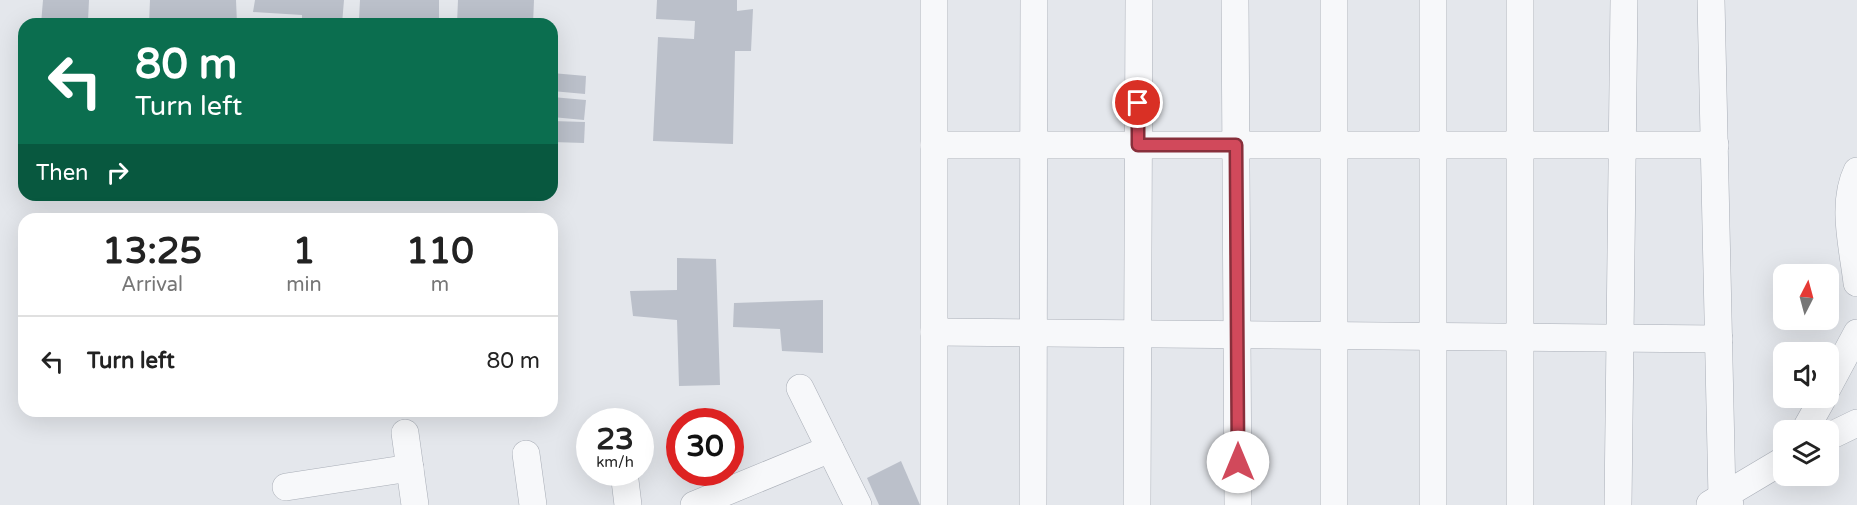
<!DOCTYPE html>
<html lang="en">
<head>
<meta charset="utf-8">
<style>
	:root { --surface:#fff; --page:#f2f2f2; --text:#222; --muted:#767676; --line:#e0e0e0 }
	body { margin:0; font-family:"Varela Round",sans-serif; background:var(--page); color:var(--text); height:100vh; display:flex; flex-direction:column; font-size:22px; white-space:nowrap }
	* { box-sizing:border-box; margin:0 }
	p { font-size:20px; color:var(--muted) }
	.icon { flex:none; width:33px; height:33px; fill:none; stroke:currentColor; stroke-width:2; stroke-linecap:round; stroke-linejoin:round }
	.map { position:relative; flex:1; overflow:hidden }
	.drawer { position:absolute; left:18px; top:213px; width:540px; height:204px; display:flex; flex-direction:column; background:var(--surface); border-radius:18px; box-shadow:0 6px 24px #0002 }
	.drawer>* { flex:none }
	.hud { position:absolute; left:18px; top:18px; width:540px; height:183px; border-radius:18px; box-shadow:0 6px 24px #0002; background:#0b6e4f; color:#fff; overflow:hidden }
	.needle { width:39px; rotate:6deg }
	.tools { position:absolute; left:1773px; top:264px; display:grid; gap:12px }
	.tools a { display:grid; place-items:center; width:66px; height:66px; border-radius:12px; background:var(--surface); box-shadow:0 6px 24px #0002; font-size:30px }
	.speed { position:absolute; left:576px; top:408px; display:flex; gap:12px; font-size:30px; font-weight:700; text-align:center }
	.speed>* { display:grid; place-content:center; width:78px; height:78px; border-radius:50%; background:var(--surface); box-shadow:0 6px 24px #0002; line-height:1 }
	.speed small { font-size:15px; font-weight:400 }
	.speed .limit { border:9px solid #d22; background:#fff; color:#111 }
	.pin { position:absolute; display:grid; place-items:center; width:51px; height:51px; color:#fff; margin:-26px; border:3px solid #fff; border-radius:50%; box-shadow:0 2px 6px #0007 }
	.me { position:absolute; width:66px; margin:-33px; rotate:0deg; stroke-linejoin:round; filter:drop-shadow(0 0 4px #0008) }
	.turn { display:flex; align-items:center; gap:21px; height:126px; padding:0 18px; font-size:27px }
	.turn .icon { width:78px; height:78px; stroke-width:2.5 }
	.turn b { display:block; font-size:42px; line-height:51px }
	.then { display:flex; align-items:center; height:57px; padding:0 18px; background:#0003; gap:12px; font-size:22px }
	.eta { display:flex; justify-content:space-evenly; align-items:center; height:102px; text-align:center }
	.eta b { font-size:36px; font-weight:800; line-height:42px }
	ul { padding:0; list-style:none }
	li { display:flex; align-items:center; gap:18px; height:90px; padding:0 18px; border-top:2px solid var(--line) }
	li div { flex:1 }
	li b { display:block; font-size:22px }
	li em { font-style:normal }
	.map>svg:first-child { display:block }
</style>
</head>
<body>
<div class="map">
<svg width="1857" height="505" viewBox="0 0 1857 505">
	<rect width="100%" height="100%" fill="#e4e7ec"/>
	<g fill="#bbc0ca">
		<polygon points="43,0 89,0 88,21 100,22 99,24 41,24"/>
		<polygon points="150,0 236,0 237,24 149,24"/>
		<polygon points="255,0 344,0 342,24 302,24 302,15 253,12"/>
		<polygon points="360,0 439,0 439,24 391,24 391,22 359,19"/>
		<polygon points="458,0 534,0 533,24 457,24"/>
		<polygon points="657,0 737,0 737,11 753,9 751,51 735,51 733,144 653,141 658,37 694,39 695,21 656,19"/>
		<polygon points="552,73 586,76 585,94 552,91"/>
		<polygon points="552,97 586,100 584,120 552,117"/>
		<polygon points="552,121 585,122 584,143 552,142"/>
		<polygon points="677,258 716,259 720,385 679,386 677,320 633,316 630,291 677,290"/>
		<rect x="1776" y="281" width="8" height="36"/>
		<polygon points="823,300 823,353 782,351 780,329 733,327 734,303"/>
		<polygon points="901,461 920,505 879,505 867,478"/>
	</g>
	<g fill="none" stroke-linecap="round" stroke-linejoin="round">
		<g stroke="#a9aeb7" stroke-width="28">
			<g id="minor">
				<polyline points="934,0 934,505"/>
				<polyline points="1235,0 1238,505"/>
				<polyline points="1711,0 1722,497 1730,505"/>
				<polyline points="934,145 1715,145"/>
				<path d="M1857 171C1841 204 1853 248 1857 283"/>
				<polyline points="934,332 1719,339"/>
				<polyline points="1828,387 1857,333"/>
				<polyline points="800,388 858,505"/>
				<polyline points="1805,430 1823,398"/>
				<polyline points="405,433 415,505"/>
				<polyline points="1828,437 1857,423"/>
				<polyline points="526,454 533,505"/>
				<polyline points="624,472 628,505"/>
				<polyline points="286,487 410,468"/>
				<polyline points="1710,504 1784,460"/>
				<polyline points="694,505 830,449"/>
				<polyline points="1033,505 1034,0"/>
				<polyline points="1137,505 1139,0"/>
				<polyline points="1334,505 1334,0"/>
				<polyline points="1433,505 1433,0"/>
				<polyline points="1520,505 1520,0"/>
				<polyline points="1618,505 1624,0"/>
			</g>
		</g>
		<use href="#minor" stroke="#f7f8fa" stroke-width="27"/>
	</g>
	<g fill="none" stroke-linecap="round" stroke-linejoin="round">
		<g stroke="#882f3b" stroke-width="15">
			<polyline id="route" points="1138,103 1138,145 1236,145 1238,462"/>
		</g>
		<use href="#route" stroke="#d1495b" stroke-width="10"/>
	</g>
</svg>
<div class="tools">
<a><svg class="needle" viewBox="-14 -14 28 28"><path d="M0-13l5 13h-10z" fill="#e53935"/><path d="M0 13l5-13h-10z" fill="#767676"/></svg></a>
<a><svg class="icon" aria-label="sound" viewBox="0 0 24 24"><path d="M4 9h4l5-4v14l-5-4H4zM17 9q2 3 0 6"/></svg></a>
<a><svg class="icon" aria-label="layers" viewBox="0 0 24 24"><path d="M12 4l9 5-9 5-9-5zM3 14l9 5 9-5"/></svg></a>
</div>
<div class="speed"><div>23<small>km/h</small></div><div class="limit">30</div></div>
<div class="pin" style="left:1138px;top:103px;background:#d93025"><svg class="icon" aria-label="arrive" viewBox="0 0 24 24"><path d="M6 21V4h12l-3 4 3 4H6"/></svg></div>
<svg class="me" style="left:1238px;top:462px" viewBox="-20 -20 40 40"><circle r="19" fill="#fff"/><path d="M0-13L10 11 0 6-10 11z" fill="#d1495b"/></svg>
<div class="hud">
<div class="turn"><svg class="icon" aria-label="left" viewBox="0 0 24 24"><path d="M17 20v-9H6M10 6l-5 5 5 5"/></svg><div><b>80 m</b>Turn left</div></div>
<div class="then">Then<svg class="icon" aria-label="right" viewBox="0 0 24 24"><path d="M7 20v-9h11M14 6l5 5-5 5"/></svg></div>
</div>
<section class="drawer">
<div class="eta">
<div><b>13:25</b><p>Arrival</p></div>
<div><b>1</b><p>min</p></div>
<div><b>110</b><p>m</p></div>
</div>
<ul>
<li><svg class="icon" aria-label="left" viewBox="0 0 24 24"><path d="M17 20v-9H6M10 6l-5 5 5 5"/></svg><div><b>Turn left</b></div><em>80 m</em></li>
</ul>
</section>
</div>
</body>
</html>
